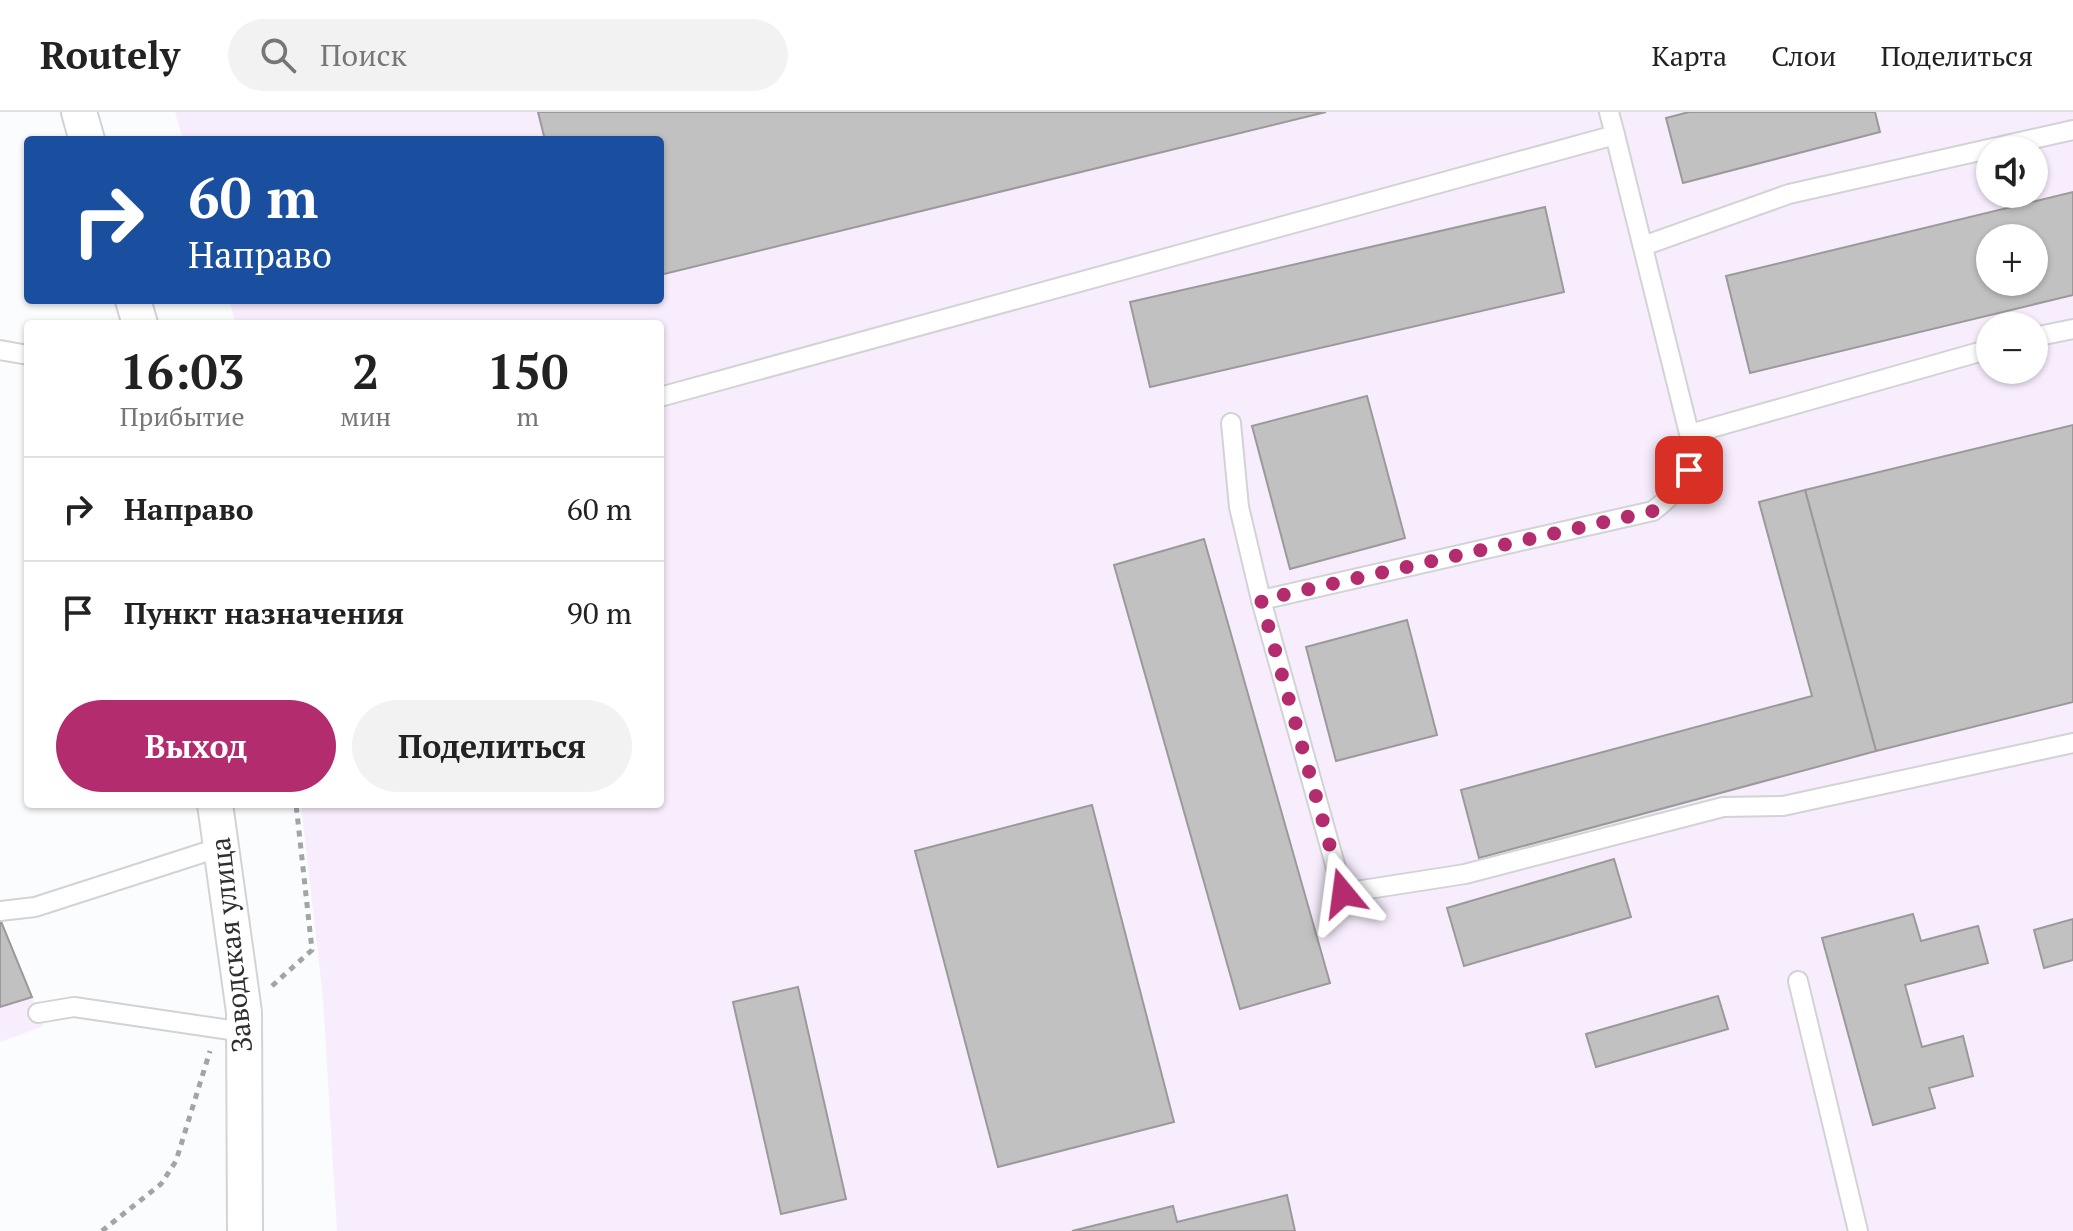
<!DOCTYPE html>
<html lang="ru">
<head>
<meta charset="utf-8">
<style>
	:root { --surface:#fff; --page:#f2f2f2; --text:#222; --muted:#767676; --line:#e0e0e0; --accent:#b32c6e }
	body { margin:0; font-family:"PT Serif",serif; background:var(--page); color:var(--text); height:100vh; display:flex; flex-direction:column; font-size:30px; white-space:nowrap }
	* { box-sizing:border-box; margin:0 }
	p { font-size:26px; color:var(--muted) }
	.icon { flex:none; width:44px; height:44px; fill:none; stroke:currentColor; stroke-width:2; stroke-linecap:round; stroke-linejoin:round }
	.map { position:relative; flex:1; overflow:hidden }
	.panel { position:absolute; left:24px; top:208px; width:640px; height:488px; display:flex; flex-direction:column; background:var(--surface); border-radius:8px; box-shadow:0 2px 6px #0004 }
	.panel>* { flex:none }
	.hud { position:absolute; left:24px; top:24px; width:640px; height:168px; border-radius:8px; box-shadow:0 2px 6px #0004; background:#1a4fa0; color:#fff; overflow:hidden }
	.fabs { position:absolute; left:1976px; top:24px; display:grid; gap:16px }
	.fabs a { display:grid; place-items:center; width:72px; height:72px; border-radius:50%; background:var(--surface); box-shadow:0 2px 6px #0004; font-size:40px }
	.pin { position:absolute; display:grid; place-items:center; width:68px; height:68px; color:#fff; margin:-34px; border-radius:16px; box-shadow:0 4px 12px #0006 }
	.me { position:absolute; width:88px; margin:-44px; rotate:344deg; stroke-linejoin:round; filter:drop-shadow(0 0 6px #0008) }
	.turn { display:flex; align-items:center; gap:28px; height:168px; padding:0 32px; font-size:36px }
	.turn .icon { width:104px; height:104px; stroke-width:2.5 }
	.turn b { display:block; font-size:56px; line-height:68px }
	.eta { display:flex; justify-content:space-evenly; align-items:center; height:136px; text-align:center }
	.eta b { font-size:48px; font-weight:800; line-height:56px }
	.button { display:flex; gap:16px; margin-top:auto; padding:16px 32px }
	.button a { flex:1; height:92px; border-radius:48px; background:var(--accent); color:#fff; font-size:32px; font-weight:800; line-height:92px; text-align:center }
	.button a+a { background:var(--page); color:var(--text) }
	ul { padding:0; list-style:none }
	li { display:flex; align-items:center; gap:24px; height:104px; padding:0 32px; border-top:2px solid var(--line) }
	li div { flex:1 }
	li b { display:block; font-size:30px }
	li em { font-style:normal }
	header { display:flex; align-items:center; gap:48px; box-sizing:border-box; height:112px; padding:0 40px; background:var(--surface); border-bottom:2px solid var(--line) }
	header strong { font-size:38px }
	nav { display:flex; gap:44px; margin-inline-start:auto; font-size:28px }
	.search { width:560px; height:72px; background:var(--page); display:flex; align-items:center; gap:20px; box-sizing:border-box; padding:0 28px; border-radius:44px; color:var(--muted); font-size:30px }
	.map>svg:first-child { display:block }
</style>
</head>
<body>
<header>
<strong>Routely</strong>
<div class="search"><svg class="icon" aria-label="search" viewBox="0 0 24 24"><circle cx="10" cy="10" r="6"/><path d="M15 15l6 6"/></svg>Поиск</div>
<nav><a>Карта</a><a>Слои</a><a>Поделиться</a></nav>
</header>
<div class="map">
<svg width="2073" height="1119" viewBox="0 0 2073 1119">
	<rect width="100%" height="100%" fill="#fbfcfd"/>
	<g fill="#f8edfd" fill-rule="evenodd">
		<path d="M175 0H2073V1119H337L323 886 301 692H660V212H236L229 188H660V28H183ZM1990 38H2034V82H1990ZM1990 126H2034V170H1990ZM1990 214H2034V258H1990Z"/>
		<polygon points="0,807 44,914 0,930"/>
	</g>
	<g fill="#c2c1c1" stroke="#9b999a" stroke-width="2" fill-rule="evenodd">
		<polygon points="538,0 1326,0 660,163 660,28 545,28"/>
		<polygon points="1689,0 1875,0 1880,20 1683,71 1666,6"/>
		<path d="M2073 80V183L1750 261 1726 164ZM1990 126H2034V170H1990Z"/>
		<polygon points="1545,95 1564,180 1150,275 1130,190"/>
		<polygon points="1367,284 1405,426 1290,457 1252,314"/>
		<polygon points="2073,313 2073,590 1876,639 1805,378"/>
		<polygon points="1805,378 1876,639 1479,746 1461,678 1812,584 1759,390"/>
		<polygon points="1204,427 1330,871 1240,897 1114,453"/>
		<polygon points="1407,508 1437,623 1336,649 1306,535"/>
		<polygon points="1092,693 1174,1010 998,1055 915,739"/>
		<polygon points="1614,747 1631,805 1464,854 1447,796"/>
		<polygon points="1913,802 1921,829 1978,814 1988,851 1905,873 1922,935 1963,924 1973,964 1929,976 1935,996 1873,1013 1822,826"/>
		<polygon points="0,807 32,885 0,895"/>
		<polygon points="2073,807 2073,848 2044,856 2034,818"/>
		<polygon points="798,875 846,1087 781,1102 733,890"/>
		<polygon points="1718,884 1728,917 1596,955 1586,922"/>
		<polygon points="1287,1083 1295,1119 1072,1119 1173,1094 1177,1110"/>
	</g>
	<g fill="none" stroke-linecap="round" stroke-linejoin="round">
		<g stroke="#d2d3d4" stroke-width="22">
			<g id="lane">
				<polyline points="1609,0 1615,23"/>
				<polyline points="1643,134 1789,82 2073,18"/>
				<polyline points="2034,225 2073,217"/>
				<polyline points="0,238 28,243"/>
				<path d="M660 285 1615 23 1692 333C1688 365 1678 380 1653 399L1261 488 1343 781 1465 762 1723 695 1783 694 2073 631"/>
				<polyline points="1231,311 1239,395 1261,488"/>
				<polyline points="1690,322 1990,237"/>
				<polyline points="0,799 35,795 221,735"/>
				<polyline points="1798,869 1858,1119"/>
				<polyline points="38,901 74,895 244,920"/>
			</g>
		</g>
		<g stroke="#d2d3d4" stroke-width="38">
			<g id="street">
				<polyline points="79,0 87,28"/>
				<polyline points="133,188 140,212"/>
				<polyline points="215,692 244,900 245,1119"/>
			</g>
		</g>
		<g stroke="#a3a4a4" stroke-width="5" stroke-dasharray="6 6" stroke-linecap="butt">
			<polyline points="272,874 312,838 296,692"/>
			<polyline points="102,1119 161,1072 176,1049 210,939"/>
		</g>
		<use href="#lane" stroke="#fff" stroke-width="18"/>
		<use href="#street" stroke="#fff" stroke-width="34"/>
	</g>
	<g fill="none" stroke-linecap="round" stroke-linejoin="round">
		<polyline stroke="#b32c6e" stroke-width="14" stroke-dasharray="0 25.2" points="1343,781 1261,488 1653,399 1676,381 1689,358"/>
	</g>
	<g text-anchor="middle" stroke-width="7" stroke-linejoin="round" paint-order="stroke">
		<g font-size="28" fill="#2e2f2f" stroke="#fff">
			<text transform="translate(231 833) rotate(-96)" y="10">Заводская улица</text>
		</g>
	</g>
</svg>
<div class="fabs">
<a><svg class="icon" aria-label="sound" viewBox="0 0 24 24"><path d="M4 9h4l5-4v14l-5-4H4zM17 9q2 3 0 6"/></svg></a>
<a>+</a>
<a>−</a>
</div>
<div class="pin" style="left:1689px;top:358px;background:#d93025"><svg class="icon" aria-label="arrive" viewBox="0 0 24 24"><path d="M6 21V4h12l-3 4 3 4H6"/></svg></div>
<svg class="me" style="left:1343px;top:781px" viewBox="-20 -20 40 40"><path d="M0-17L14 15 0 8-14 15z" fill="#b32c6e" stroke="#fff" stroke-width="4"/></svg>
<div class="hud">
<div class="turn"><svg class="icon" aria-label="right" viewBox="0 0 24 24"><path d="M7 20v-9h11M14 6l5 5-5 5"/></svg><div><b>60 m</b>Направо</div></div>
</div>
<section class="panel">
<div class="eta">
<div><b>16:03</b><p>Прибытие</p></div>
<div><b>2</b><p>мин</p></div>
<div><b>150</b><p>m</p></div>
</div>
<ul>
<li><svg class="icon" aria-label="right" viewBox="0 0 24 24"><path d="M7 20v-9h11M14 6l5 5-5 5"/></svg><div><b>Направо</b></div><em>60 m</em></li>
<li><svg class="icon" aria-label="arrive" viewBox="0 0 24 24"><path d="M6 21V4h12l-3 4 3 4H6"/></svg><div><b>Пункт назначения</b></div><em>90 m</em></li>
</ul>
<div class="button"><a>Выход</a><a>Поделиться</a></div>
</section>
</div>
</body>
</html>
